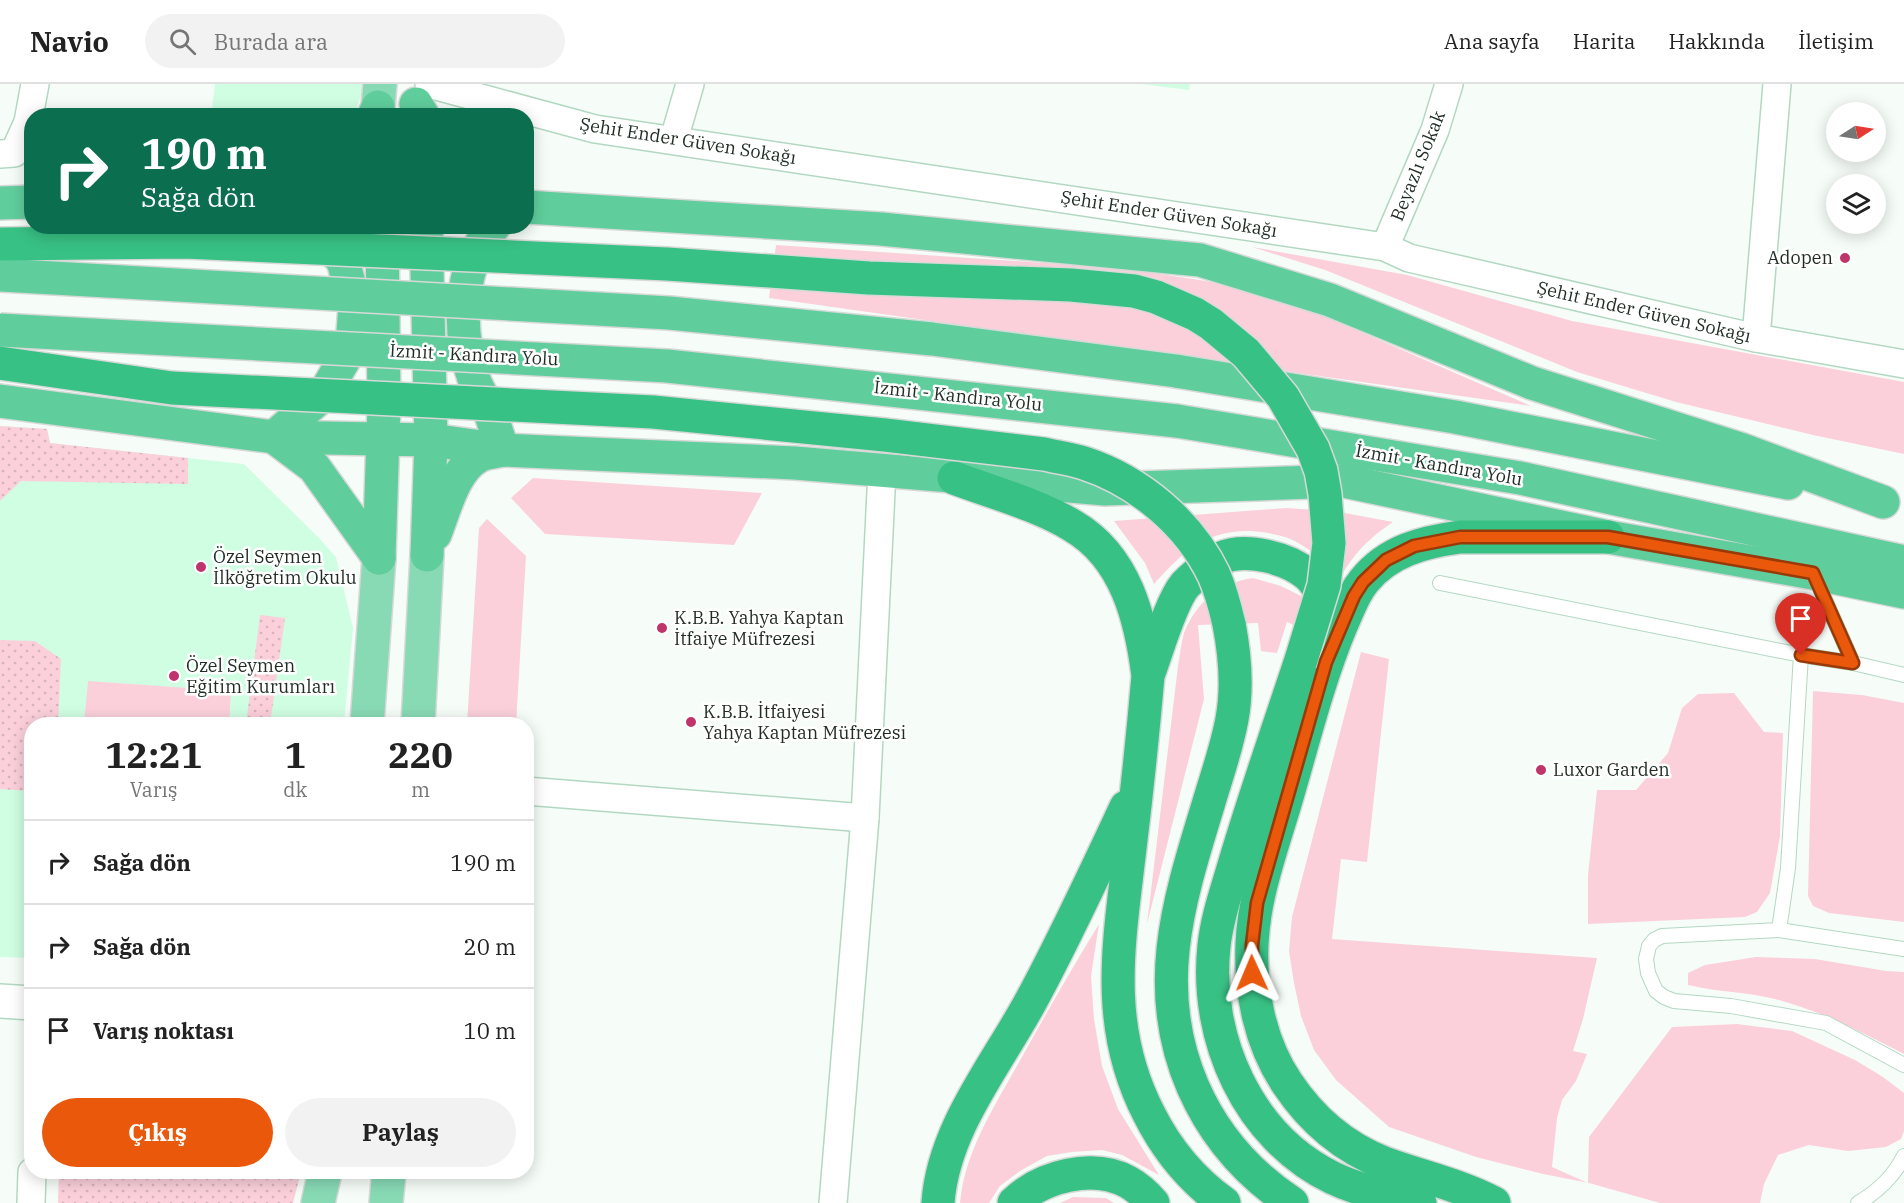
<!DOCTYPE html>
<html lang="tr">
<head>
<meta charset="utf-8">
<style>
	:root { --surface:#fff; --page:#f2f2f2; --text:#222; --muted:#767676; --line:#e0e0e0; --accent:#ea580c }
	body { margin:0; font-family:"IBM Plex Serif",serif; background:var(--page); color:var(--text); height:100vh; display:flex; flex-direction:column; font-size:22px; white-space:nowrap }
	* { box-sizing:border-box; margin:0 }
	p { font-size:20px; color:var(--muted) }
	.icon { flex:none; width:33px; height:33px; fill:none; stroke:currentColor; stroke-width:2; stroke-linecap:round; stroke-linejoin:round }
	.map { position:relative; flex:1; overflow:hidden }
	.side { position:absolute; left:24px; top:633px; width:510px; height:462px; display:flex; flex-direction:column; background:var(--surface); border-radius:24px; box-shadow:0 3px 15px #0003 }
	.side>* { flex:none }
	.banner { position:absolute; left:24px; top:24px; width:510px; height:126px; border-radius:24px; box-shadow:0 3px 15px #0003; background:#0b6e4f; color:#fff; overflow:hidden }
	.needle { width:39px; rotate:78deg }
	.tools { position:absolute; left:1826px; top:18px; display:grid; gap:12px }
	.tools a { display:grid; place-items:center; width:60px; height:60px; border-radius:50%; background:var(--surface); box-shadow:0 3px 15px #0003; font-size:30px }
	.pin { position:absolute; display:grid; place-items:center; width:51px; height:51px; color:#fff; margin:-62px -26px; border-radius:50% 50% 50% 0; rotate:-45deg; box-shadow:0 0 6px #0007 }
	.pin .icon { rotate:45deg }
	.me { position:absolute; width:66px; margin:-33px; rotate:359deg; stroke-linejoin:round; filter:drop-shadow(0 0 4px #0008) }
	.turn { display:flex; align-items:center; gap:21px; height:126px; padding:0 18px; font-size:27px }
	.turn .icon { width:78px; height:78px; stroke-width:2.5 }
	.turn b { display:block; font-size:42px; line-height:51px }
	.eta { display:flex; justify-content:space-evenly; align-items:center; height:102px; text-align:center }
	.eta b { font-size:36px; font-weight:800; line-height:42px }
	.button { display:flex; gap:12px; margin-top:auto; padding:12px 18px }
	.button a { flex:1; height:69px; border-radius:36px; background:var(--accent); color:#fff; font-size:24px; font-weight:800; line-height:69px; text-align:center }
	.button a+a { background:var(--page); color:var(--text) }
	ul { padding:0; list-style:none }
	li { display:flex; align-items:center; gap:18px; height:84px; padding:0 18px; border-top:2px solid var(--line) }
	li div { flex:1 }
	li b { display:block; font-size:22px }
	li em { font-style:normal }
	header { display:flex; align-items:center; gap:36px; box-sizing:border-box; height:84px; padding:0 30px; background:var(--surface); border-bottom:2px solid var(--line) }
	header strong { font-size:28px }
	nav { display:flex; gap:33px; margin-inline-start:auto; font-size:21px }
	.search { width:420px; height:54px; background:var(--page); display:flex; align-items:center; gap:15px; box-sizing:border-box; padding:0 21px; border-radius:33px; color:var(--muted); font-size:22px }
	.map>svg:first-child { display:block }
</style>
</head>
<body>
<header>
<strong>Navio</strong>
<div class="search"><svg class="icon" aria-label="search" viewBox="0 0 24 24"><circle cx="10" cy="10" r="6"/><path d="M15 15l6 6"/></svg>Burada ara</div>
<nav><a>Ana sayfa</a><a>Harita</a><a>Hakkında</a><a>İletişim</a></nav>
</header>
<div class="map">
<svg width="1904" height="1119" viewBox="0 0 1904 1119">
	<defs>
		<pattern id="park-dots" width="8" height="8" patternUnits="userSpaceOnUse" patternTransform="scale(1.5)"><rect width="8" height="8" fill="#fbd0db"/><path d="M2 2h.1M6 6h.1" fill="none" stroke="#d7b3bc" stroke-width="1.8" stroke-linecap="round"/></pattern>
	</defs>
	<rect width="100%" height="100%" fill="#f6fdf8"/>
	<g fill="#d0fee3">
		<polygon points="215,0 365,0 354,31 211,32"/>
		<polygon points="1141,0 1190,0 1189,6"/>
		<polygon points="0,342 47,345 50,359 244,380 318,453 336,473 353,544 344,640 32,640 31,874 0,873"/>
	</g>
	<g fill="#fbd0db">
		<polygon points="776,161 1119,184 1200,196 1253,206 1324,232 1531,322 769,214"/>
		<polygon points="1252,163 1407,191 1572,237 1904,298 1904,370 1813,351 1676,318 1577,288 1325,186"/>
		<polygon points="533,394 762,409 734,461 545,450 511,414"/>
		<path d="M1286 424 1334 427 1393 438C1371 453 1357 466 1343 489 1325 478 1307 462 1288 454 1277 450 1263 448 1251 447 1205 446 1183 468 1154 500L1145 479 1114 437Z"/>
		<polygon points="487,435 526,472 516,640 467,640 479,444"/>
		<path d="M1253 494 1281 502 1305 514 1321 554 1287 538 1277 569 1261 567 1258 539 1198 541 1204 615 1147 840 1178 582C1180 571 1181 559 1184 549 1196 518 1221 498 1253 494Z"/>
		<polygon points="1361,568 1389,575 1367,778 1341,775 1332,855 1597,874 1583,935 1573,967 1587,970 1576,997 1562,1016 1557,1034 1552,1083 1588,1099 1589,1053 1672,943 1737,940 1792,947 1855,976 1883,993 1904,1009 1904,1047 1901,1055 1886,1063 1848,1067 1809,1061 1778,1071 1764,1100 1760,1119 1660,1119 1589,1099 1543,1090 1476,1073 1389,1043 1336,996 1314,966 1301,932 1294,899 1289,867 1292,833"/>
		<polygon points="88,597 231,607 229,640 84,640"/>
		<polygon points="1813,607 1862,611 1904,619 1904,838 1829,829 1813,822 1808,812"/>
		<polygon points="1734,609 1764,648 1783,649 1780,752 1770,809 1757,828 1745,833 1588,840 1588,791 1597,706 1636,706 1668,669 1682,624 1698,610"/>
		<path d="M1099 840 1091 892 1094 935 1102 982 1118 1025 1159 1091 1122 1071 1102 1066 1072 1068 1047 1072 1020 1087 1000 1102 989 1119H960C964 1069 994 1023 1018 980 1044 933 1071 886 1099 840Z"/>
		<path d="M1756 873 1815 875 1886 887 1904 888V970C1863 949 1821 927 1775 915 1747 908 1717 908 1688 901V889L1705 881Z"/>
		<polygon points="1073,1113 1106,1114 1114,1119 1060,1119"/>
	</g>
	<g fill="url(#park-dots)">
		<polygon points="0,342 47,345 50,359 188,374 188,400 21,397 0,417"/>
		<polygon points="260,531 285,534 270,640 246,640"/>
		<polygon points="0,556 35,557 61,575 58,640 32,640 31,707 0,705"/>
		<polygon points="59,1088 301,1088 293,1119 58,1119"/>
	</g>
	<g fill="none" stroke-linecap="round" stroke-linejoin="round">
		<g stroke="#b3d8c2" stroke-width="16">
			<g id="service">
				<polyline points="1815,493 1853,579"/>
				<polyline points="1440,499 1801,571 1853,579 1904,591"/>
				<polyline points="1801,571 1788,784 1779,846 1662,852 1654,856 1649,862 1646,875 1648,889 1656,907 1664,913 1674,917 1731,922 1826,939 1904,981"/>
				<polyline points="1779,846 1904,865"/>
				<path d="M1858 1119C1877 1108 1894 1092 1904 1072"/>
			</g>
		</g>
		<g stroke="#b3d8c2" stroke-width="30">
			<g id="minor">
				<polyline points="429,0 595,45 1385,163 1409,174 1756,254 1904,280"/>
				<polyline points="674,55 690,0"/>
				<polyline points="0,70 14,69 28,38 35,0"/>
				<polyline points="1385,163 1435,46 1449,0"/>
				<polyline points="1756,254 1777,0"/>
				<polyline points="526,707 865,734"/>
				<polyline points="31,1119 32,1088"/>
				<polyline points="833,1119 865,734 882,387"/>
			</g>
		</g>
		<g stroke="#b3d8c2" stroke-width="36">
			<polyline id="tertiary" points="0,917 32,919"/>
		</g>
		<g stroke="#d7d9d8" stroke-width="36">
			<g id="primary">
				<polyline points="378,23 380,0"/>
				<polyline points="367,640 379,474"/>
				<polyline points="418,640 427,471"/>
				<polyline points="318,1119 325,1088"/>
				<polyline points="386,1119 389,1088"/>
			</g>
		</g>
		<g stroke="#d7d9d8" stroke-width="36">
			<g id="trunk">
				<polyline points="416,20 423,32"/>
				<polyline points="374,32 378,23"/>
				<polyline points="0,119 32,118"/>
				<polyline points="526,123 881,145 1200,176 1330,216 1532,299 1743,366 1883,418"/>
				<polyline points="426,142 431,356 427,471"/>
				<path d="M494 142C457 184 457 248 475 298 480 310 487 320 491 331 495 343 499 355 503 366"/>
				<polyline points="1176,287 1455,333 1788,399"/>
				<polyline points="0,317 274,353 431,356 503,366 795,379 1105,405 1344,397 1608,453 1813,489 1904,508"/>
				<polyline points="1177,337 1520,394 1904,478"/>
				<polyline points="274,353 324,310 352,262 355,221 343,177 313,142"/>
				<polyline points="274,353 314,383 379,474"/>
				<path d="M435 450C445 425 454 385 479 372 486 368 496 368 503 366"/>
				<polyline points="379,474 384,320 382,142"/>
			</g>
		</g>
		<g stroke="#d7d9d8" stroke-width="36">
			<g id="motorway">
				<path d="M954 394C991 408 1039 421 1073 442 1126 473 1141 535 1148 592 1143 649 1137 707 1130 764 1119 859 1103 941 1149 1030 1167 1066 1192 1096 1224 1119"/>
				<path d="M1229 540C1235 571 1238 603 1232 635 1227 663 1217 691 1209 718 1179 816 1150 904 1193 1003 1214 1051 1248 1090 1292 1119"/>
				<path d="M1300 579C1278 645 1255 711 1235 778 1227 806 1217 833 1214 862 1204 954 1248 1053 1333 1094 1360 1107 1391 1112 1420 1119"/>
				<path d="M1150 586C1158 564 1171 518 1185 501 1196 490 1207 480 1221 474 1246 463 1288 474 1308 491 1319 501 1325 518 1328 532"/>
				<path d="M938 1119C943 1044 998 979 1032 915 1066 852 1096 787 1126 723"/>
				<path d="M1014 1119C1042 1092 1093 1079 1128 1098 1137 1103 1146 1111 1153 1119"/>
				<path d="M1494 1119C1457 1100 1422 1093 1384 1079 1343 1063 1311 1035 1287 999 1260 959 1250 908 1252 860 1254 808 1275 756 1289 706 1305 651 1319 595 1341 542 1348 527 1353 510 1364 497 1388 467 1423 458 1460 453H1608"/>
			</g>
		</g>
		<use href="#service" stroke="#fff" stroke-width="14"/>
		<use href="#minor" stroke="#fff" stroke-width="27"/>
		<use href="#tertiary" stroke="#fff" stroke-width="33"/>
		<use href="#primary" stroke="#88dab5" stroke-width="33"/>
		<use href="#trunk" stroke="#60ce9c" stroke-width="33"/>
		<use href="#motorway" stroke="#38c184" stroke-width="33"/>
		<g stroke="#d7d9d8" stroke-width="36" stroke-linecap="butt">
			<g id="trunk-bridge">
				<polyline points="0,191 669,229 932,255 1176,287"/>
				<polyline points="0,246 667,282 1177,337"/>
			</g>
		</g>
		<g stroke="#d7d9d8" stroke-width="36" stroke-linecap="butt">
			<g id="motorway-bridge">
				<polyline points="0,160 185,158 667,180 869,194 1071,201 1134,207 1156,213 1195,230 1211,240 1246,269 1283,313 1313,365 1321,387 1325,410 1329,459 1324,501 1300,579"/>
				<path d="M0 279 172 304 653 328 885 351 1044 370C1057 373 1071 375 1084 379 1139 397 1189 439 1214 491 1221 507 1225 523 1229 540"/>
			</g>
		</g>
		<use href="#trunk-bridge" stroke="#60ce9c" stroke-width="33"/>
		<use href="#motorway-bridge" stroke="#38c184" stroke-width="33"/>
	</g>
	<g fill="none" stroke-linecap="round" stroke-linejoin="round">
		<g stroke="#983908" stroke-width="15">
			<polyline id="route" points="1252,889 1252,861 1257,819 1326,578 1354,512 1363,498 1386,476 1414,462 1460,453 1608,453 1813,489 1853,579 1801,571"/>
		</g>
		<use href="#route" stroke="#ea580c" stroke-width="10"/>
	</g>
	<g fill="#bf346b" stroke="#fff" stroke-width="2">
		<circle cx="1845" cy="174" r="6"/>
		<circle cx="201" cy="483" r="6"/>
		<circle cx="662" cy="544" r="6"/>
		<circle cx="174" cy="592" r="6"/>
		<circle cx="691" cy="638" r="6"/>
		<circle cx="1541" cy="686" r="6"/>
	</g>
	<g text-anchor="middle" stroke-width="5" stroke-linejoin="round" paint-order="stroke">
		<g font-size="18" fill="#1f2d25" stroke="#fff">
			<text transform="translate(688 57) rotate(9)" y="6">Şehit Ender Güven Sokağı</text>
			<text transform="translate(1418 82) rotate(-68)" y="6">Beyazlı Sokak</text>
			<text transform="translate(1169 130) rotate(9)" y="6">Şehit Ender Güven Sokağı</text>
			<text transform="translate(1644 228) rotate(13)" y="6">Şehit Ender Güven Sokağı</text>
			<text transform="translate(474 271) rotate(3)" y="6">İzmit - Kandıra Yolu</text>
			<text transform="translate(958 312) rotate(6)" y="6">İzmit - Kandıra Yolu</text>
			<text transform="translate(1439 381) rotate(10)" y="6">İzmit - Kandıra Yolu</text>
		</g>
		<g font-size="18" fill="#1f2d25" stroke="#fff" text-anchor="start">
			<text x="1833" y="180" text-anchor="end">Adopen</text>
			<text x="213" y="479">Özel Seymen<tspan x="213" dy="21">İlköğretim Okulu</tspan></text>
			<text x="674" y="540">K.B.B. Yahya Kaptan<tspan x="674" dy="21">İtfaiye Müfrezesi</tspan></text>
			<text x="186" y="588">Özel Seymen<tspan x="186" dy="21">Eğitim Kurumları</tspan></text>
			<text x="703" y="634">K.B.B. İtfaiyesi<tspan x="703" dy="21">Yahya Kaptan Müfrezesi</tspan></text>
			<text x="1553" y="692">Luxor Garden</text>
		</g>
	</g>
</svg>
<div class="tools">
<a><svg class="needle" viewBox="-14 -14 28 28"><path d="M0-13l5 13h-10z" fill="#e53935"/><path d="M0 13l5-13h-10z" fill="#767676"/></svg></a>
<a><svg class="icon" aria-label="layers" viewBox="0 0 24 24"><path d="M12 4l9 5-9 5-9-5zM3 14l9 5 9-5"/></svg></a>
</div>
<div class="pin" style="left:1801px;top:571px;background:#d93025"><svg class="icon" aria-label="arrive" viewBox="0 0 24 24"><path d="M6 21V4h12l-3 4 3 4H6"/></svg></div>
<svg class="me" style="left:1252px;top:889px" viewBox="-20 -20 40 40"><path d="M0-17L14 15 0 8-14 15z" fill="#ea580c" stroke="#fff" stroke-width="4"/></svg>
<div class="banner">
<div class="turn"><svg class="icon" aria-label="right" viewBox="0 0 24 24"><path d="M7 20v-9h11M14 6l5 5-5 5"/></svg><div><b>190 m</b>Sağa dön</div></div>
</div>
<section class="side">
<div class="eta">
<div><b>12:21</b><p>Varış</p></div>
<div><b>1</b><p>dk</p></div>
<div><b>220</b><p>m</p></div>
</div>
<ul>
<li><svg class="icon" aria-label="right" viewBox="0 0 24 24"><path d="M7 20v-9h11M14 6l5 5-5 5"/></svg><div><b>Sağa dön</b></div><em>190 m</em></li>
<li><svg class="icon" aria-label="right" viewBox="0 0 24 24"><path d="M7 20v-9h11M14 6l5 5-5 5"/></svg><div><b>Sağa dön</b></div><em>20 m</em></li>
<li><svg class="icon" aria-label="arrive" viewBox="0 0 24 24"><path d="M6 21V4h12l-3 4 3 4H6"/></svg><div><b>Varış noktası</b></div><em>10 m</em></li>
</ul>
<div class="button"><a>Çıkış</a><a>Paylaş</a></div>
</section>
</div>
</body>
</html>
